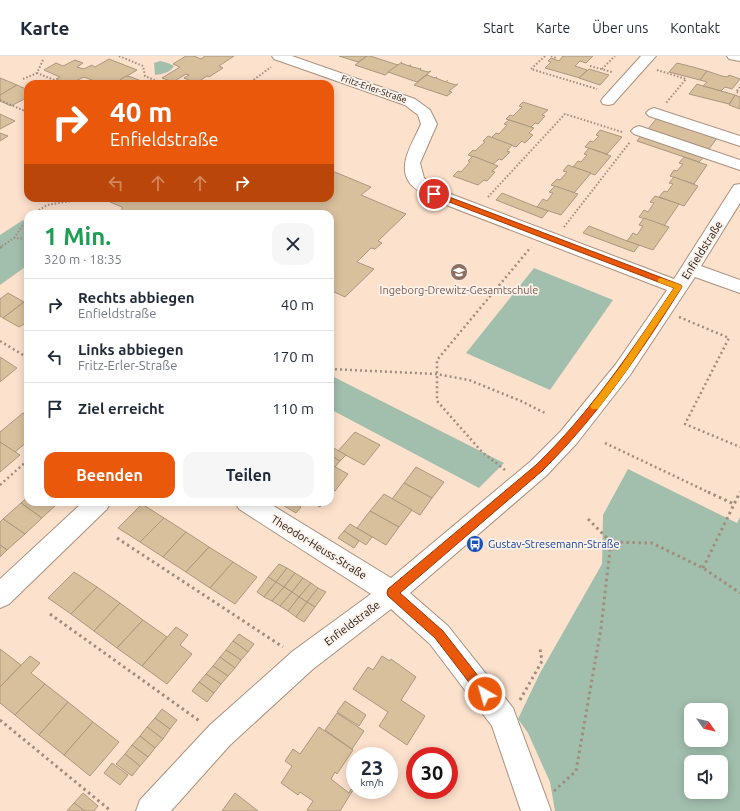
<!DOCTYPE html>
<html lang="de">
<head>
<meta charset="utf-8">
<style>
	:root { --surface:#fff; --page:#f6f6f7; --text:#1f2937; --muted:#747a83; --line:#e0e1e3; --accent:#ea580c }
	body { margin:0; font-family:Ubuntu,sans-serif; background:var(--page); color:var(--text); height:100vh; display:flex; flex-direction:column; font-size:15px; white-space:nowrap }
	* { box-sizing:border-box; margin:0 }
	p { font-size:13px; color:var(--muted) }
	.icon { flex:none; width:22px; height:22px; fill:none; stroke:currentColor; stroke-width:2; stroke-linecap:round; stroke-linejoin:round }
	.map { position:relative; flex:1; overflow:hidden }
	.side { position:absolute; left:24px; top:154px; width:310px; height:296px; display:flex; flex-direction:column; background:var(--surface); border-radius:12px; box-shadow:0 2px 10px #0003 }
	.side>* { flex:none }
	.top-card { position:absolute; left:24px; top:24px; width:310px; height:122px; border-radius:12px; box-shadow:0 2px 10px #0003; background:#ea580c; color:#fff; overflow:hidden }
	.needle { width:26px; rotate:124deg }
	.controls { position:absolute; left:684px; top:647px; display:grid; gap:8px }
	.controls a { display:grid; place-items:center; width:44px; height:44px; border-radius:8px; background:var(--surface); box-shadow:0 2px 10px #0003; font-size:20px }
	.speed { position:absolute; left:346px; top:691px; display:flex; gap:8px; font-size:20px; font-weight:700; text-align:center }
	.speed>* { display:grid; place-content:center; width:52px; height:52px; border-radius:50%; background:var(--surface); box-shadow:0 2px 10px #0003; line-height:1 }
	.speed small { font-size:10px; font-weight:400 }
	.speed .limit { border:6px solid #d22; background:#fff; color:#111 }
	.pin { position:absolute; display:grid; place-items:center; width:34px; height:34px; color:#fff; margin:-17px; border:2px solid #fff; border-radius:50%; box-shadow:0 1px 4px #0007 }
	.me { position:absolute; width:44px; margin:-22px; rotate:322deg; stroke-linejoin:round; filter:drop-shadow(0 0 3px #0008) }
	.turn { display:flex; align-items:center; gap:14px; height:84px; padding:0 20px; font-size:18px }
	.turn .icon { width:52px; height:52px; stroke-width:2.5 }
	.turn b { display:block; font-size:28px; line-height:34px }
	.lanes { display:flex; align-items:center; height:38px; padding:0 20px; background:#0003; justify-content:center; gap:20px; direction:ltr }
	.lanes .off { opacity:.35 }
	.round { display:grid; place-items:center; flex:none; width:42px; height:42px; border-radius:12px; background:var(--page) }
	.head { display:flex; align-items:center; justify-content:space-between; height:68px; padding:0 20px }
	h1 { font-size:24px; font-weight:600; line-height:30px; color:#1e9e55 }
	.action { display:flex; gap:8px; margin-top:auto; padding:8px 20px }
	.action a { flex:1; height:46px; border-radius:12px; background:var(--accent); color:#fff; font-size:16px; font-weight:600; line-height:46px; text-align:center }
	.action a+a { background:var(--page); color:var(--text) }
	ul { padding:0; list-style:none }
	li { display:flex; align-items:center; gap:12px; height:52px; padding:0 20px; border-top:1px solid var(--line) }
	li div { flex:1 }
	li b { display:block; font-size:15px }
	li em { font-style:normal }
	header { display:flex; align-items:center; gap:24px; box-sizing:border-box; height:56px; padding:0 20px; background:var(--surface); border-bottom:1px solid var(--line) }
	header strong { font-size:19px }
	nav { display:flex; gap:22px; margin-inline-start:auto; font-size:14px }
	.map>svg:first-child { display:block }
</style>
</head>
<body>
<header>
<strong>Karte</strong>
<nav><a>Start</a><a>Karte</a><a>Über uns</a><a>Kontakt</a></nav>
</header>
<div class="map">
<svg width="740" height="755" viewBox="0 0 740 755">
	<rect width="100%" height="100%" fill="#fce1cd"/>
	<g fill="#a2bfae" fill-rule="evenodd">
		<path d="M160 5 168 7 174 10C170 17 162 18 155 19L154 7Z"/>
		<polygon points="23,164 28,167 28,209 0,229 0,179"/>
		<polygon points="534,212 613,244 550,334 466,297"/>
		<polygon points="330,319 504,407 479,432 330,353"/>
		<path d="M628 413 737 467 740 461V755H555L550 726 528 677 518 663 540 617 602 508 603 459ZM691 654H721V684H691ZM691 706H721V736H691Z"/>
	</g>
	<g fill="#d9c09d" stroke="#a9987f">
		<polygon points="186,0 194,0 201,3 205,0 234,0 219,10 223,12 209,21 207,20 196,27 184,22 189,19 186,18 173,26 162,22 180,11 173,8"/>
		<polygon points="339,0 367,0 358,6"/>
		<polygon points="367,0 370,0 398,9 385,19 355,9"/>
		<polygon points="562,0 593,0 586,7 580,5 575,10 587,14 580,22 545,12 551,6 548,5 551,2 559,5 563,0"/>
		<polygon points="109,3 137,14 114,28 102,28 84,21 69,28 56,23 60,21 44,14 56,7 63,10 75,4 83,7 77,11 84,13 92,9 95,11"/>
		<polygon points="402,6 401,7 409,10 411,9 409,10 420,13 421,12 420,14 428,16 431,15 417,26 388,16"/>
		<polygon points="677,7 693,11 707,15 700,24 669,16"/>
		<polygon points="589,13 609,19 600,29 579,22"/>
		<polygon points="707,15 722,20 728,21 729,19 740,23 732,33 725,31 721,35 703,30 707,26 700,24"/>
		<polygon points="428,18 427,19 435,22 437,21 436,22 446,26 448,24 446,26 456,29 458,28 449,35 452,36 447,40 414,29"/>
		<polygon points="126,20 131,21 149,28 114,28"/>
		<polygon points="0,22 5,24 17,29 0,39"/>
		<polygon points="697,28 703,30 735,39 729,48 689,38"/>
		<polygon points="17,29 28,34 28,41 11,50 0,45 0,39"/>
		<polygon points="735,39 740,41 740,53 729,49"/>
		<polygon points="523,46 548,54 542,59 545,60 538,68 535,67 531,71 506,63 510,59 513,60 522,51 519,50"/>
		<polygon points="0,58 15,65 0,73"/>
		<polygon points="657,62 717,82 709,93 648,73"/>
		<polygon points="509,64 534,72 529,77 533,79 525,87 522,85 516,91 491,82 496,77 499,78 507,69 504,68"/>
		<polygon points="600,74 622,81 607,98 585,91 590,85 593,86 599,80 596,79"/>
		<polygon points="0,77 8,80 0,85"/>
		<polygon points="488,80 512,89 507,95 510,96 502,104 499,103 493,108 468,99 473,94 475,95 485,86 483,85"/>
		<polygon points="641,80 704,101 699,106 637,85"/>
		<polygon points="589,92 611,100 595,119 573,111 578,105 581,106 587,99 584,98"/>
		<polygon points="473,100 498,110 492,115 495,116 487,125 484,124 478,129 453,120 458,115 461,116 470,106 468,105"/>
		<polygon points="684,101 707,109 694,128 670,120 674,114 677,115 683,108 679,107"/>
		<polygon points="568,109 591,117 574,137 551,129 557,123 560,124 567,116 563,115"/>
		<polygon points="330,114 371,131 361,139 406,158 378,185 382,187 375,193 371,192 357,206 374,213 345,241 330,234 330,158 122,158 122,151 110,146 115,142 330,142"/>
		<polygon points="674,121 698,130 684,150 659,141 664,135 667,136 673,128 669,127"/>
		<polygon points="555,130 578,138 561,159 537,151 543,143 547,145 553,137 549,136"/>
		<polygon points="502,137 537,151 548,155 542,162 496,144"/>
		<polygon points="655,140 679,148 664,170 639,161 644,154 648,156 654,147 650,146"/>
		<polygon points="644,162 669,171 653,194 627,185 633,177 637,179 643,170 639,169"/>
		<polygon points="589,170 627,185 639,189 634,196 583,177"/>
		<polygon points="8,237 24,246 3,262 0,260 0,243"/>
		<polygon points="24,246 28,249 28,265 24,268 19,271 3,262"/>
		<polygon points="0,301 17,312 0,326"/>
		<polygon points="23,357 28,360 28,385 15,396 0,386 0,376"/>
		<polygon points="355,376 380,389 364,409 338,395"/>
		<polygon points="0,386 20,399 0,416"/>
		<polygon points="330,390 346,399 340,405 330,399"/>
		<polygon points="330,399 340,405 335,411 330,408"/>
		<polygon points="330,408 348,418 335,435 330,432"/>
		<polygon points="416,411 444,426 432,442 404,427"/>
		<polygon points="404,427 432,442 420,459 392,443"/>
		<polygon points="384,438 412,454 399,471 370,455"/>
		<polygon points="28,441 28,446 59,446 42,462 21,447"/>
		<polygon points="283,446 294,446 301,451 296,457 281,448"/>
		<polygon points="311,446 325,446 320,451"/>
		<polygon points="21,447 42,462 25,478 3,463"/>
		<polygon points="142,448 164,462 140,486 118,472"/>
		<polygon points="370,455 399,471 386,489 357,472"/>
		<polygon points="164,462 186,476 163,501 140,486"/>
		<polygon points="3,463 25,478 7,494 0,489 0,466"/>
		<polygon points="350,468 372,481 366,489 344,475"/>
		<polygon points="344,475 359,485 354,492 338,482"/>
		<polygon points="186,476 209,491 186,516 163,501"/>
		<polygon points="0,489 7,494 0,501"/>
		<polygon points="209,491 233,506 210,532 186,516"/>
		<polygon points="233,506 257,521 235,548 210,532"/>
		<polygon points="279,508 287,512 276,526 268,521"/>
		<polygon points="287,512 295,517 284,531 276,526"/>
		<polygon points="74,516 97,531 71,558 48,542"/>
		<polygon points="295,517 303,522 292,536 284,531"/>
		<polygon points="268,521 276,526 264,541 257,536"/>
		<polygon points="303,522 311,527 299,541 292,536"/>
		<polygon points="276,526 284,531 272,545 264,541"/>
		<polygon points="311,527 318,532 307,546 299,541"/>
		<polygon points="97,531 120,547 94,575 71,558"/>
		<polygon points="284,531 292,536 280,550 272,545"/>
		<polygon points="318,532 326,536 315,551 307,546"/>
		<polygon points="292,536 299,541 288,555 280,550"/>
		<polygon points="299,541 307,546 296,561 288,555"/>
		<polygon points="307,546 315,551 304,566 296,561"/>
		<polygon points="120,547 143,564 117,592 94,575"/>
		<polygon points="143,564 167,581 142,610 117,592"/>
		<polygon points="176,571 188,579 180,589 192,598 167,628 142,610"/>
		<polygon points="239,578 254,588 248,596 233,585"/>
		<polygon points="233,585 248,596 241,604 226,594"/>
		<polygon points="0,593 21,609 0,631"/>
		<polygon points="226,594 241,604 235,612 220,601"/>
		<polygon points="30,600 40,607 31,617 45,628 15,659 0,647 0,631"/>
		<polygon points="382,600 390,605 391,603 416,621 401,644 425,660 407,689 379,670 388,656 353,633 368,611 373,614"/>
		<polygon points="220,601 235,612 228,620 213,610"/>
		<polygon points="213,610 228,620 221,628 206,618"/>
		<polygon points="206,618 221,628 214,637 199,626"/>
		<polygon points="199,626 214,637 207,646 192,635"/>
		<polygon points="45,628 68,646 39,679 15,659"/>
		<polygon points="345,645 366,659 359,670 337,656"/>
		<polygon points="68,646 93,666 64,699 39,679"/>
		<polygon points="162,653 177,664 170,673 155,662"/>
		<polygon points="337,657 364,675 352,693 325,674"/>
		<polygon points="155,662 170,673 163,683 147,671"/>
		<polygon points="93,666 119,686 90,720 64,699"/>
		<polygon points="147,671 163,683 155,692 140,680"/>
		<polygon points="319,671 353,694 337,718 335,716 331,723 349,737 351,733 353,734 340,755 309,755 307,754 313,745 300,736 298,739 281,727 292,710 285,705 293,693 300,698"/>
		<polygon points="140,680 155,692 148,701 132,689"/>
		<polygon points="132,689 148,701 140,710 125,698"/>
		<polygon points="125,698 140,710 132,720 116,708"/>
		<polygon points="112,707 128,719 120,729 104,717"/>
		<polygon points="83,737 98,750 94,755 85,755 74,747"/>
		<polygon points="235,737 258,755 222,755"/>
		<polygon points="74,747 85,755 67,755"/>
	</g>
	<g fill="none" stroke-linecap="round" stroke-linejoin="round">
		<g stroke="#a9907d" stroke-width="2">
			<g id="minor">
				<path d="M272 0H292L415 43 430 54 437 68 420 107 424 122 440 134 674 223 734 129 740 128V147L701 210 740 224V237L695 221 630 319 577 387 547 419 410 537 448 570 513 652 551 755H521L492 670 430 588 391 553 313 613 230 689 171 755H136L140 744 210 669 293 595 371 538 239 453 235 446H267L391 522 531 405 561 375 616 308 667 234 428 142C422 137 413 132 409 126 397 108 414 85 421 68L418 59 405 49 274 3Z"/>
				<polygon points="641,0 656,0 613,48 608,49 603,48 601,45 603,42"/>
				<polygon points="727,0 740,0 740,5 729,3"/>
				<polygon points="654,52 740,80 740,90 649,60 646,57 649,54"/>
				<polygon points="639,70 740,104 740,114 634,78 631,75 634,72"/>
				<polygon points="83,446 111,446 107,453 9,548 0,552 0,523"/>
			</g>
		</g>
		<g stroke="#a18d7e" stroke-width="2" stroke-dasharray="1.5 2" stroke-linecap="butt">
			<polyline points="119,0 143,10 145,20 163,28"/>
			<polyline points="545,0 531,13 597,33"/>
			<polyline points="551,0 556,2"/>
			<polyline points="43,4 37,17 64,28"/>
			<polyline points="590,10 612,16"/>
			<polyline points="602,13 615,0"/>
			<polyline points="657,14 686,23 666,47"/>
			<polyline points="23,23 37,17"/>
			<polyline points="248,28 271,11"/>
			<polyline points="740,31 736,36 740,37"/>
			<polyline points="0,44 27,56"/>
			<polyline points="488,141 565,58 622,76"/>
			<polyline points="33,158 47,149 71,145 75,142"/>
			<polyline points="564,171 630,86"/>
			<polyline points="14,182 28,162"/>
			<polyline points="2,190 14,182 28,183"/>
		</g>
		<g stroke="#a18d7e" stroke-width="2.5" stroke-dasharray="2 3" stroke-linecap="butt">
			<polyline points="0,192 4,189"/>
			<polyline points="679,261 729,282 685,368 740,391"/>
			<polyline points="0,285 28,302"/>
			<polyline points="330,313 436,318 469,324 521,345 545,357"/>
			<polyline points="605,387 710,437"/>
			<polyline points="505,414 482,396 437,345 437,304 531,191"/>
			<polyline points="0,429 28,404"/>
		</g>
		<g stroke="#a18d7e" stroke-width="3" stroke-dasharray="2.5 3.5" stroke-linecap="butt">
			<polyline points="708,436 734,448"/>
			<polyline points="588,463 611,486 652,487 703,512 740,537"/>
			<polyline points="117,482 283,591"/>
			<polyline points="703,512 740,436"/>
			<polyline points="50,558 201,666"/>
			<polyline points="520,644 542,605 540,593"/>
			<polyline points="0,664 111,755"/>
			<polyline points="554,735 576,715 601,572 611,486"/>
		</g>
		<use href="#minor" fill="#fff" fill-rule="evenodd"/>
	</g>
	<path fill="#ea580c" stroke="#983908" d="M431 136H436L681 229 682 231C641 296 597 361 542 415L400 537 443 575 489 634 490 638 489 642 485 644 481 642 435 582 388 540 387 537 388 533 536 409C590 357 632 294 674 232L431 139Z"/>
	<polygon fill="#f59e0b" points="661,222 681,229 682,231 627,314 598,353 592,353 590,350 592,348 621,310 674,232 658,226 658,223"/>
	<defs>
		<g id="school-disc" transform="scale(0.9)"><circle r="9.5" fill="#8d6e63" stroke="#fdf2ea"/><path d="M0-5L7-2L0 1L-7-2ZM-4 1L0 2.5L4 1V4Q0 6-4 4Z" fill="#fff"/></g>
		<g id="bus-disc" transform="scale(0.9)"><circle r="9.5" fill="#1a4fb4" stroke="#fdf2ea"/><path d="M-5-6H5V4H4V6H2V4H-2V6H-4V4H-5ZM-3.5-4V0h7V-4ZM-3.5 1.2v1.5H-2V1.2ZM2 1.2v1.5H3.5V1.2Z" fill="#fff"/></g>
	</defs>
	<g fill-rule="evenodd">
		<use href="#school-disc" x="459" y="216"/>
		<use href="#bus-disc" x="475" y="488"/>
	</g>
	<g text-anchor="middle" stroke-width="3.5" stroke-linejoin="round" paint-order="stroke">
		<g font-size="9" fill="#191009" stroke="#fdf2ea">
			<text transform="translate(374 33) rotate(19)" y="3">Fritz-Erler-Straße</text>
		</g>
		<g font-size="11" fill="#191009" stroke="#fdf2ea">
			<text transform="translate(702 194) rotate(-58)" y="4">Enfieldstraße</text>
			<text transform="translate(319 491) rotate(32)" y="4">Theodor-Heuss-Straße</text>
			<text transform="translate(352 567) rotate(-37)" y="4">Enfieldstraße</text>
		</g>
		<g font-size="11" fill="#785e54" stroke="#fdf2ea">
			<text x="459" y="238">Ingeborg-Drewitz-Gesamtschule</text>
		</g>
		<g font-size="11" fill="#164399" stroke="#fdf2ea" text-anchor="start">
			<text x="488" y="492">Gustav-Stresemann-Straße</text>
		</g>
	</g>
</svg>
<div class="controls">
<a><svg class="needle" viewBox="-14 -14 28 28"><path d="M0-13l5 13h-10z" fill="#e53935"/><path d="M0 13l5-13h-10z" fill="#747a83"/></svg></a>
<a><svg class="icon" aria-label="sound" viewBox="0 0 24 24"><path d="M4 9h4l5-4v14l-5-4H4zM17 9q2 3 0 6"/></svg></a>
</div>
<div class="speed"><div>23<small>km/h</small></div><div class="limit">30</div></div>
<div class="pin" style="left:434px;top:138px;background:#d93025"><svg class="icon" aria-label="arrive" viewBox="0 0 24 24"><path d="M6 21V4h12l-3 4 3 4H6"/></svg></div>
<svg class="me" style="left:485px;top:638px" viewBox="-20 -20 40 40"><circle r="17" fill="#ea580c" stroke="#fff" stroke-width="3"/><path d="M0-11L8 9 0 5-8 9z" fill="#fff"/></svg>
<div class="top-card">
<div class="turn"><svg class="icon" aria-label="right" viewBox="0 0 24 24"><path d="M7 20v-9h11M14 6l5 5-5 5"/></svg><div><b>40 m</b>Enfieldstraße</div></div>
<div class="lanes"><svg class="icon off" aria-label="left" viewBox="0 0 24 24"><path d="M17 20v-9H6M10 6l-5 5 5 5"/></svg><svg class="icon off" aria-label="ahead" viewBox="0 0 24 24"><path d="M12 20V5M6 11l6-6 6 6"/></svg><svg class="icon off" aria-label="ahead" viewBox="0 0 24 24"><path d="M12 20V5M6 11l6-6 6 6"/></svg><svg class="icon" aria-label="right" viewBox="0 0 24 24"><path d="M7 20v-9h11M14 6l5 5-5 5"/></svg></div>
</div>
<section class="side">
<div class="head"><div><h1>1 Min.</h1><p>320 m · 18:35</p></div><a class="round"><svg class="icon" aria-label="close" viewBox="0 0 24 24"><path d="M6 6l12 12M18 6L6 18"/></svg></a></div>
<ul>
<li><svg class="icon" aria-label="right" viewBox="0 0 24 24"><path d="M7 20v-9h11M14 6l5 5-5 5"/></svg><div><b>Rechts abbiegen</b><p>Enfieldstraße</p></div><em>40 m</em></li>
<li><svg class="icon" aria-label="left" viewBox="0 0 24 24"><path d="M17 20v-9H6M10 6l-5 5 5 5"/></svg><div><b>Links abbiegen</b><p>Fritz-Erler-Straße</p></div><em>170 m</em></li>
<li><svg class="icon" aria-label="arrive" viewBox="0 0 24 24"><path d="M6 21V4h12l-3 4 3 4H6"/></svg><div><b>Ziel erreicht</b></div><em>110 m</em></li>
</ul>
<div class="action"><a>Beenden</a><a>Teilen</a></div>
</section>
</div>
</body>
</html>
